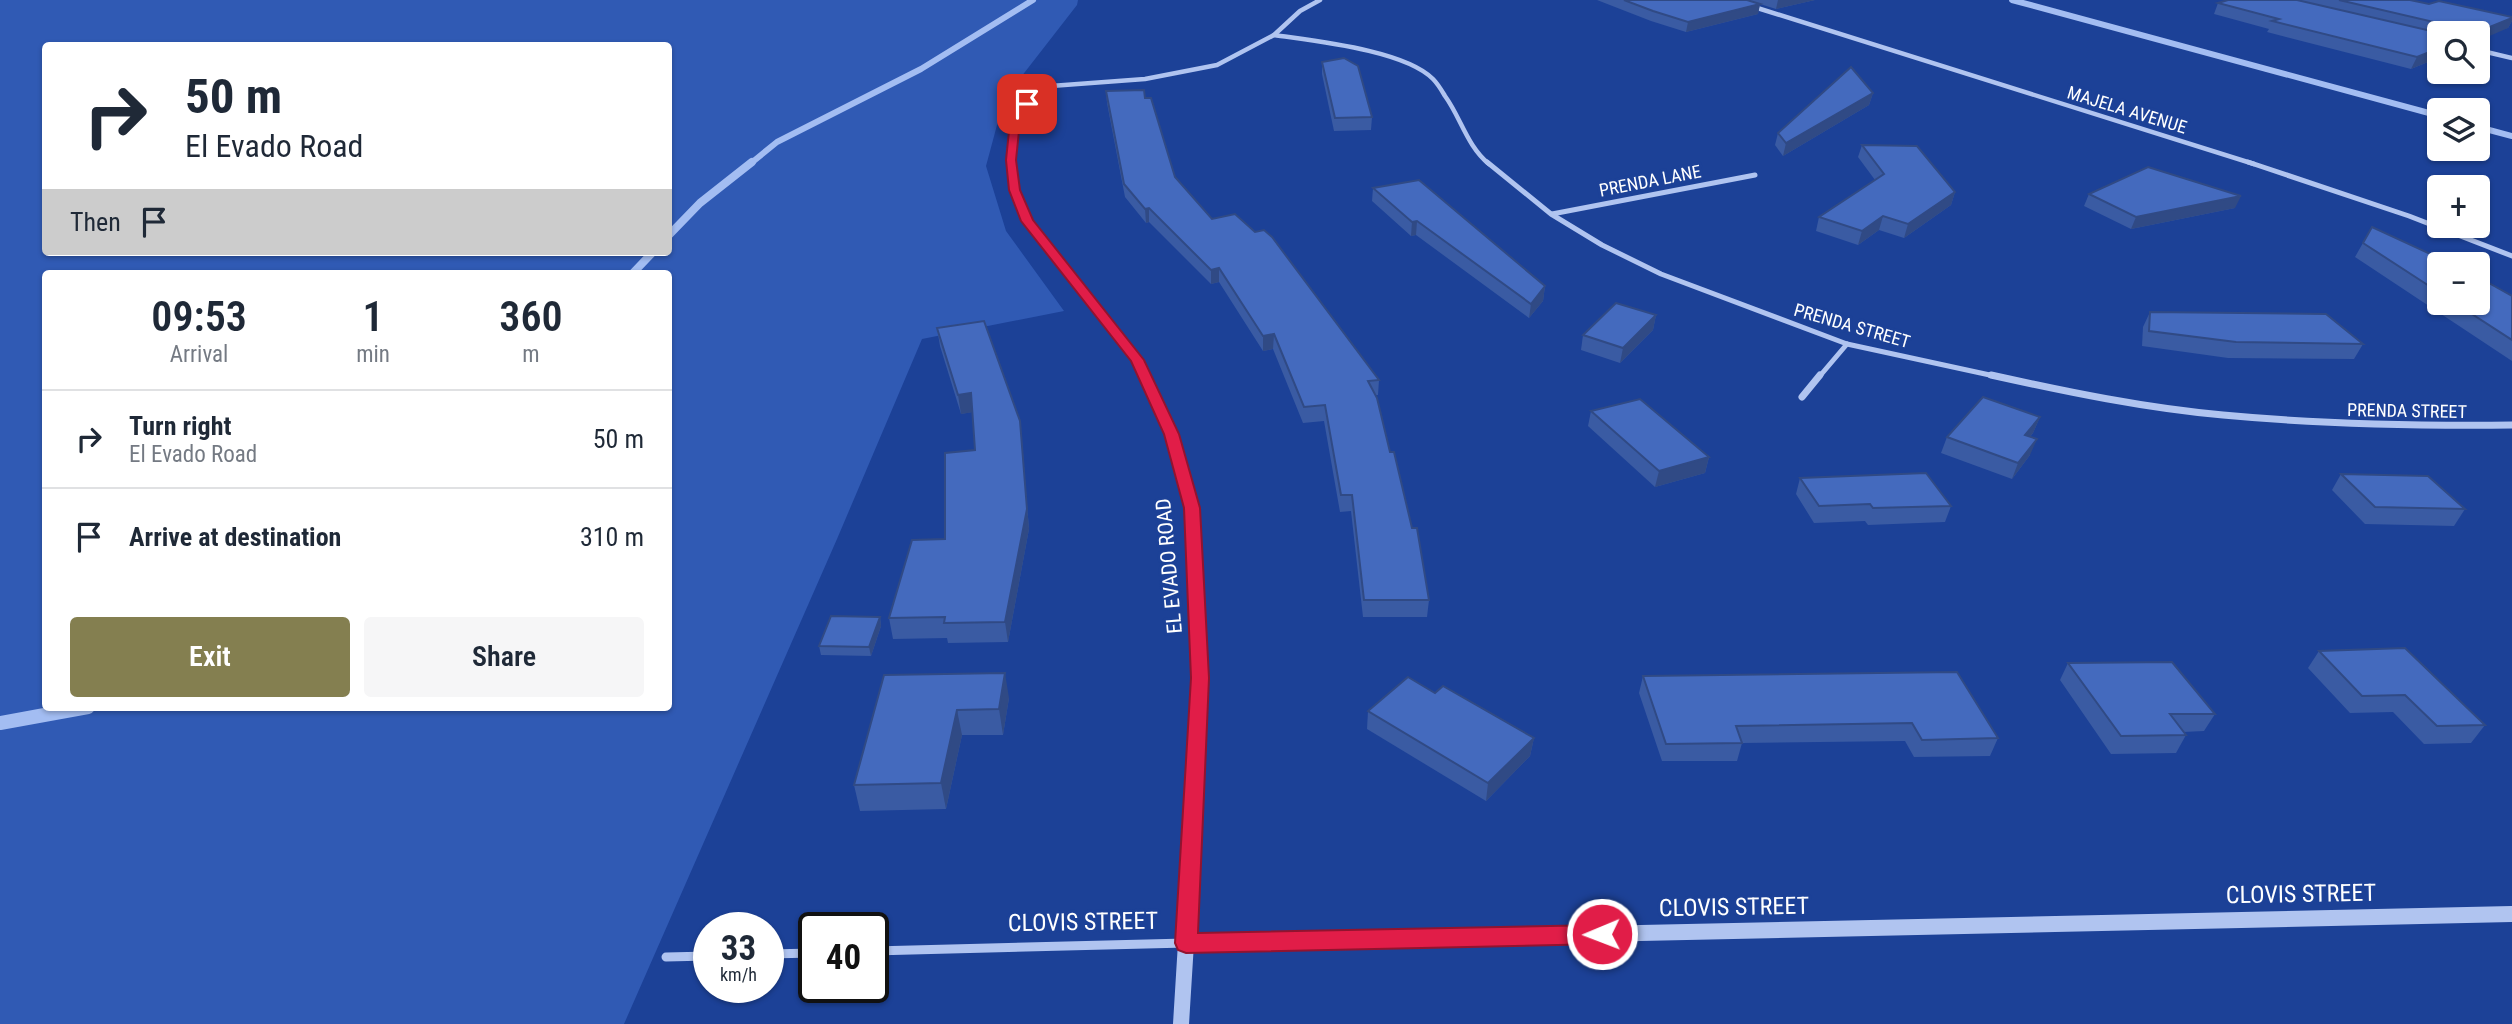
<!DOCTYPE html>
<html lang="en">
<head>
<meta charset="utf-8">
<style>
	:root { --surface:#fff; --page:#f6f6f7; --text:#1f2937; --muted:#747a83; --line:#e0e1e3; --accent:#847f50 }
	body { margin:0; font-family:"Roboto Condensed",sans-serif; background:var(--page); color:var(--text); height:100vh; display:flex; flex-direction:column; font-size:26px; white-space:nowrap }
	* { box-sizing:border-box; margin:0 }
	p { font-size:23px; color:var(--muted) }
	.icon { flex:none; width:38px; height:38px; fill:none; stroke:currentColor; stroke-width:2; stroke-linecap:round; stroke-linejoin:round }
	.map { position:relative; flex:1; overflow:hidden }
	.drawer { position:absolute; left:42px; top:270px; width:630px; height:441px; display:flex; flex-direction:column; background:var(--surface); border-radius:7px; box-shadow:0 2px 5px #0004 }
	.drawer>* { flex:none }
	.hud { position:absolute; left:42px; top:42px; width:630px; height:214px; border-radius:7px; box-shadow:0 2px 5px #0004; background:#fff; color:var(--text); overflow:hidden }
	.tools { position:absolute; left:2427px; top:21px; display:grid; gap:14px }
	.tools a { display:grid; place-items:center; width:63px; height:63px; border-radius:7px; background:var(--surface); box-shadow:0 2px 5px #0004; font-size:35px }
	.speed { position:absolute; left:693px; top:912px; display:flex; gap:14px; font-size:35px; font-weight:700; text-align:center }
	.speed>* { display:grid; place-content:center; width:91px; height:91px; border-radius:50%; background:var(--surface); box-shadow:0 2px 5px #0004; line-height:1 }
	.speed small { font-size:18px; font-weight:400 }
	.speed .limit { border:4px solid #111; border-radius:10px; background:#fff; color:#111 }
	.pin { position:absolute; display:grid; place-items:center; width:60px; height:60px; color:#fff; margin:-30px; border-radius:14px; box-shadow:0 4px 10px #0006 }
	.me { position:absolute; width:77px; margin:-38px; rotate:269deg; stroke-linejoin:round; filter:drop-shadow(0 0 5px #0008) }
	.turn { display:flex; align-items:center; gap:24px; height:147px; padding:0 28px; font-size:32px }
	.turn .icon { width:91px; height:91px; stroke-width:2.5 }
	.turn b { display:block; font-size:49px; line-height:60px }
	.then { display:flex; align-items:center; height:66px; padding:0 28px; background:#0003; gap:14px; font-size:26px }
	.eta { display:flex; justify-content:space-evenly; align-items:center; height:119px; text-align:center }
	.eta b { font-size:42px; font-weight:600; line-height:49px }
	.primary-button { display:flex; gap:14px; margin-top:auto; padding:14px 28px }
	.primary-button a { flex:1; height:80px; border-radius:7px; background:var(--accent); color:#fff; font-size:28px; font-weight:600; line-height:80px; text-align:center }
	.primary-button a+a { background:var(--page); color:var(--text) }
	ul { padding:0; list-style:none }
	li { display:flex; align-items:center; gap:21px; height:98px; padding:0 28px; border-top:2px solid var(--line) }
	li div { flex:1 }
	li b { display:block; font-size:26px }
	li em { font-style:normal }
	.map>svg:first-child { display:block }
</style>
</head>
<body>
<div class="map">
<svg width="2512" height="1024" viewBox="0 0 2512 1024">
	<rect width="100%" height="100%" fill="#1c4197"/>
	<path fill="#305ab4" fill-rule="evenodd" d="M0 0H1078L1077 5 1004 99 986 166 1006 231 1064 311 922 339 837 539 624 1024H0ZM46 46H668V252H46ZM46 273H668V707H46Z"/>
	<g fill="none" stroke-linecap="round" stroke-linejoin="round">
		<g stroke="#a3bdf2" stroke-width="6">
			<polyline points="2012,0 2440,116"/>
			<polyline points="2478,127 2512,136"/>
			<polyline points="750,164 777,142 921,69 1033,0"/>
		</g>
		<g stroke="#a3bdf2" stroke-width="8">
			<polyline points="668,236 700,203 752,162"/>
			<polyline points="633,273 653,252"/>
		</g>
		<polyline stroke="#a3bdf2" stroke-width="14" points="0,723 88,707"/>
		<g stroke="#b0c4f0" stroke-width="4.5">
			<polyline points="1751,6 2254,164"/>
			<path d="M1274 35C1314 41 1404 50 1433 79 1438 84 1442 91 1445 96 1461 118 1467 146 1489 164"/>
			<polyline points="2478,50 2512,58"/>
			<polyline points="1011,164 1014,131 1027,104 1036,93 1051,86 1145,79 1217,65 1274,35 1300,11 1320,0"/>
		</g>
		<g stroke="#b0c4f0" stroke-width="5">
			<polyline points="1011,162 1015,190 1027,221 1137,360 1145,377"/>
			<polyline points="1487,162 1551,214 1602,245 1661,274 1847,344 1999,377"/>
			<polyline points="2248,162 2409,216 2512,256"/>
			<polyline points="1552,214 1755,175"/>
			<polyline points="1819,377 1847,344"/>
		</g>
		<g stroke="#b0c4f0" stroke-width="7">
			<polyline points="1144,375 1171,434 1192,508 1199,657"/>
			<path d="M1991 375C2068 392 2145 408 2223 415 2319 424 2416 426 2512 425"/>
			<polyline points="1802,397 1820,375"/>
		</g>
		<g stroke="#b0c4f0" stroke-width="9">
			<polyline points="873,951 1186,943 1199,656"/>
			<polyline points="768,954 814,953"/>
			<polyline points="666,957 709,956"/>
		</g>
		<polyline stroke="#b0c4f0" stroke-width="16" points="1181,1024 1186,943 2512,914"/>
	</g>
	<g fill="#3a5ba3">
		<polygon points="1597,0 1815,0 1776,9 1760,4 1758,14 1686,32 1651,21"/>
		<polygon points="2228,0 2410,0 2429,4 2512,17 2512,21 2508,28 2478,33 2440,33 2440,57 2411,69 2267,32 2269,29 2214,14 2218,3"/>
		<polygon points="1322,62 1372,117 1371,130 1334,131 1322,74"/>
		<polygon points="1106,91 1145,98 1175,177 1212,219 1379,380 1378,395 1375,395 1429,600 1427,617 1363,617 1351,511 1340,512 1324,421 1303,423 1273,349 1263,351 1219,282 1211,284 1149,222 1146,223 1125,197 1107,103"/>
		<polygon points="1873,93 1869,105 1783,156 1775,145 1778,133"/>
		<polygon points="1862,145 1955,192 1951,205 1904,238 1879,230 1858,245 1816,231 1819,217 1875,180 1858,157"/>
		<polygon points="1373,188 1545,286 1543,301 1529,318 1416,235 1411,236 1372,201"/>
		<polygon points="2089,194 2235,208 2131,229 2084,206"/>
		<polygon points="2372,227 2440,264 2440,303 2478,303 2512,296 2512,361 2355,257"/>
		<polygon points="2150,312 2363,344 2354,359 2228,358 2142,346 2143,327"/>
		<polygon points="1656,315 1653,330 1620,363 1581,350 1583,335"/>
		<polygon points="937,328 1022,441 1029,529 1008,642 948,643 947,638 893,639 889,618 945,539 975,450 972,412 961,414 940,346"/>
		<polygon points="1591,411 1709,457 1705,473 1655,487 1588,426"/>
		<polygon points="2040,417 2033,433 2030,437 2030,455 2012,479 1941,453 1947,437"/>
		<polygon points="2341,474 2465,509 2454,526 2365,524 2332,490"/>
		<polygon points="1800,478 1951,506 1945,522 1868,525 1865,521 1814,523 1796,494"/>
		<polygon points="880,617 881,626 871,656 821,655 819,646"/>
		<polygon points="2319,651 2485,725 2471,743 2424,744 2393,712 2350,713 2308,668"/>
		<polygon points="2068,663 2215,714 2204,731 2183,732 2186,735 2176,753 2111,754 2060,680"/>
		<polygon points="884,675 1009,698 1003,735 962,735 946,809 860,811 854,785"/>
		<polygon points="1643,676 1998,738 1990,756 1914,757 1905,741 1742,743 1737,761 1662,761 1639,693"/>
		<polygon points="1435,693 1534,738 1530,756 1486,801 1367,729 1368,711"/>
	</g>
	<g fill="#304a85">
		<polygon points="1778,0 1815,0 1776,9"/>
		<polygon points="1760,4 1758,14 1686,32 1688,22"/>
		<polygon points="2512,18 2512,21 2508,28 2478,41 2478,33 2475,33"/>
		<polygon points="2440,48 2440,57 2411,69 2417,57"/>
		<polygon points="1873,93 1869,105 1783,156 1786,143"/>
		<polygon points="1955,192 1951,205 1904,238 1908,224"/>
		<polygon points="2241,196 2235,208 2131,229 2136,217"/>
		<polygon points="1149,208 1149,222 1146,223 1145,209"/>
		<polygon points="1883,216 1879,230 1858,245 1862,231"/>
		<polygon points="1417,221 1416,235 1411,236 1412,222"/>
		<polygon points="1219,268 1219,282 1211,284 1211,270"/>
		<polygon points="1545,286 1543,301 1529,318 1531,304"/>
		<polygon points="1656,315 1653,330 1620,363 1623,348"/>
		<polygon points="1274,334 1273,349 1263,351 1263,336"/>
		<polygon points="971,393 974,412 961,414 958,395"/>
		<polygon points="2040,417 2033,433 2018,451 2025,435"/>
		<polygon points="1020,421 1029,529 1008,642 1005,622"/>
		<polygon points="2037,439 2030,455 2012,479 2018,463"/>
		<polygon points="1709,457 1705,473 1655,487 1659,471"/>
		<polygon points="880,617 881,626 871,656 869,647"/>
		<polygon points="1005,673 1009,698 1003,735 999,709"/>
		<polygon points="957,710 962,735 946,809 941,783"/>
		<polygon points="1534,738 1530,756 1486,801 1488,783"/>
	</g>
	<g fill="#446abe" stroke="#304a85" stroke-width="2">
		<polygon points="1624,0 1747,0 1760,4 1688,22 1653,11"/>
		<polygon points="2228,0 2297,0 2440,33 2440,48 2417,57 2272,21 2279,19 2218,3"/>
		<polygon points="2339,0 2410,0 2429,4 2439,1 2512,17 2512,18 2475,33 2447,33 2450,32 2447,25"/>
		<polygon points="1344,58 1358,66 1372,117 1335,118 1322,62"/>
		<polygon points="1851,67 1873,93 1786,143 1778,133"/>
		<polygon points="1144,90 1145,98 1151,98 1175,177 1212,219 1235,214 1255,232 1264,230 1272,237 1379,380 1368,381 1377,398 1390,452 1394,452 1412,528 1417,528 1429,600 1364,600 1352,495 1341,495 1325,405 1304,407 1274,334 1263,336 1219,268 1211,270 1149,208 1145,209 1124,184 1106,91"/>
		<polygon points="1862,145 1917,146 1955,192 1908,224 1883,216 1862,231 1819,217 1884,174"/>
		<polygon points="2148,167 2241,196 2136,217 2089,194"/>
		<polygon points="1419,180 1545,286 1531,304 1417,221 1412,222 1373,188"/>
		<polygon points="2372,227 2452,264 2440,264 2440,293 2363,243"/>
		<polygon points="2478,277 2512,296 2512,340 2455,303 2478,303"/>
		<polygon points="1616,303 1656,315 1623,348 1583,335"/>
		<polygon points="2150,312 2326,314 2363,344 2236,342 2149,331"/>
		<polygon points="984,321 1020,421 1027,509 1005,622 944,623 945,617 889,618 912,540 945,539 945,453 975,450 971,393 958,395 937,328"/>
		<polygon points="1983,397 2040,417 2025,435 2037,439 2018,463 1947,437"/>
		<polygon points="1640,399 1709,457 1659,471 1591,411"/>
		<polygon points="1926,473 1951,506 1873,508 1870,504 1819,506 1800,478"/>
		<polygon points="2341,474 2428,476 2465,509 2375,507"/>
		<polygon points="831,616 880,617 869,647 819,646"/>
		<polygon points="2405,648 2485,725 2437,726 2405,695 2362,696 2319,651"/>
		<polygon points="2172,662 2215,714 2170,714 2186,735 2121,736 2068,663"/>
		<polygon points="1957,672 1998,738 1922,740 1912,723 1736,726 1742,743 1666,744 1643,676"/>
		<polygon points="1005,673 999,709 957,710 941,783 854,785 884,675"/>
		<polygon points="1408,677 1435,693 1443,686 1534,738 1488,783 1368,711"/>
	</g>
	<polygon fill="#e11d48" stroke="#92132f" stroke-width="2" points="1024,102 1032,104 1019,131 1016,160 1020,190 1033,220 1144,360 1179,434 1200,508 1209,678 1198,933 1602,925 1610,928 1613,934 1610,941 1602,944 1186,953 1178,950 1175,943 1191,678 1184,508 1164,434 1131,361 1021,221 1009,190 1006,160 1009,131"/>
	<g text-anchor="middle" stroke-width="6" stroke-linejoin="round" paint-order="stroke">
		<g font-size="18" fill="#fff" stroke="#1c4197">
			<text transform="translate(2127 110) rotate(17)" y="6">MAJELA AVENUE</text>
			<text transform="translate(1650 181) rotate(-11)" y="6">PRENDA LANE</text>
			<text transform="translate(1852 326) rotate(16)" y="6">PRENDA STREET</text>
			<text transform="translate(2407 411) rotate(1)" y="6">PRENDA STREET</text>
		</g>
		<g font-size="21" fill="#fff" stroke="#1c4197">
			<text transform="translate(1169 566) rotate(-95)" y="7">EL EVADO ROAD</text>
		</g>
		<g font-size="24" fill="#fff" stroke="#1c4197">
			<text transform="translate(2301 894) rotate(-1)" y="8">CLOVIS STREET</text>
			<text transform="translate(1734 907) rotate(-1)" y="8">CLOVIS STREET</text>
			<text transform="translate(1083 922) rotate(-1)" y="8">CLOVIS STREET</text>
		</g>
	</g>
</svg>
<div class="tools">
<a><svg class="icon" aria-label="search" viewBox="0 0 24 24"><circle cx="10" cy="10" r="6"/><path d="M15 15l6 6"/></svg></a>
<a><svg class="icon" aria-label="layers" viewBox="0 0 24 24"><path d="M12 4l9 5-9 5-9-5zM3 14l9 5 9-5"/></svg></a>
<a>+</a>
<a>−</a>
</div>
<div class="speed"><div>33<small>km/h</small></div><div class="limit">40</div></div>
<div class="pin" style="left:1027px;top:104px;background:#d93025"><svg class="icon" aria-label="arrive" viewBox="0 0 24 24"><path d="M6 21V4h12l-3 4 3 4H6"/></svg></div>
<svg class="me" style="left:1602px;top:934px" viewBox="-20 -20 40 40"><circle r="17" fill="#e11d48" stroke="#fff" stroke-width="3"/><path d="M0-11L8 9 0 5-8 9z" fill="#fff"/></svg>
<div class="hud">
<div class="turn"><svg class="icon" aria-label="right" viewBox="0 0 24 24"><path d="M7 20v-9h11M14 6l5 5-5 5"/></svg><div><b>50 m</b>El Evado Road</div></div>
<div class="then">Then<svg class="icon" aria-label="arrive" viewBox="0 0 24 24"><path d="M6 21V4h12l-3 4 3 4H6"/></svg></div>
</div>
<section class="drawer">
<div class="eta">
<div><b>09:53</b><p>Arrival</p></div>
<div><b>1</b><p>min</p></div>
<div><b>360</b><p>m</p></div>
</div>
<ul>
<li><svg class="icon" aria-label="right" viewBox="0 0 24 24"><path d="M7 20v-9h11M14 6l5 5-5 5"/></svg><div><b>Turn right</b><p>El Evado Road</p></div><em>50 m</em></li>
<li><svg class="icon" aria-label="arrive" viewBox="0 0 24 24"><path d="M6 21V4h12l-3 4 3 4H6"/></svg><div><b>Arrive at destination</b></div><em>310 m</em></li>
</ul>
<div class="primary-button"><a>Exit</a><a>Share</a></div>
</section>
</div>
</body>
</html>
